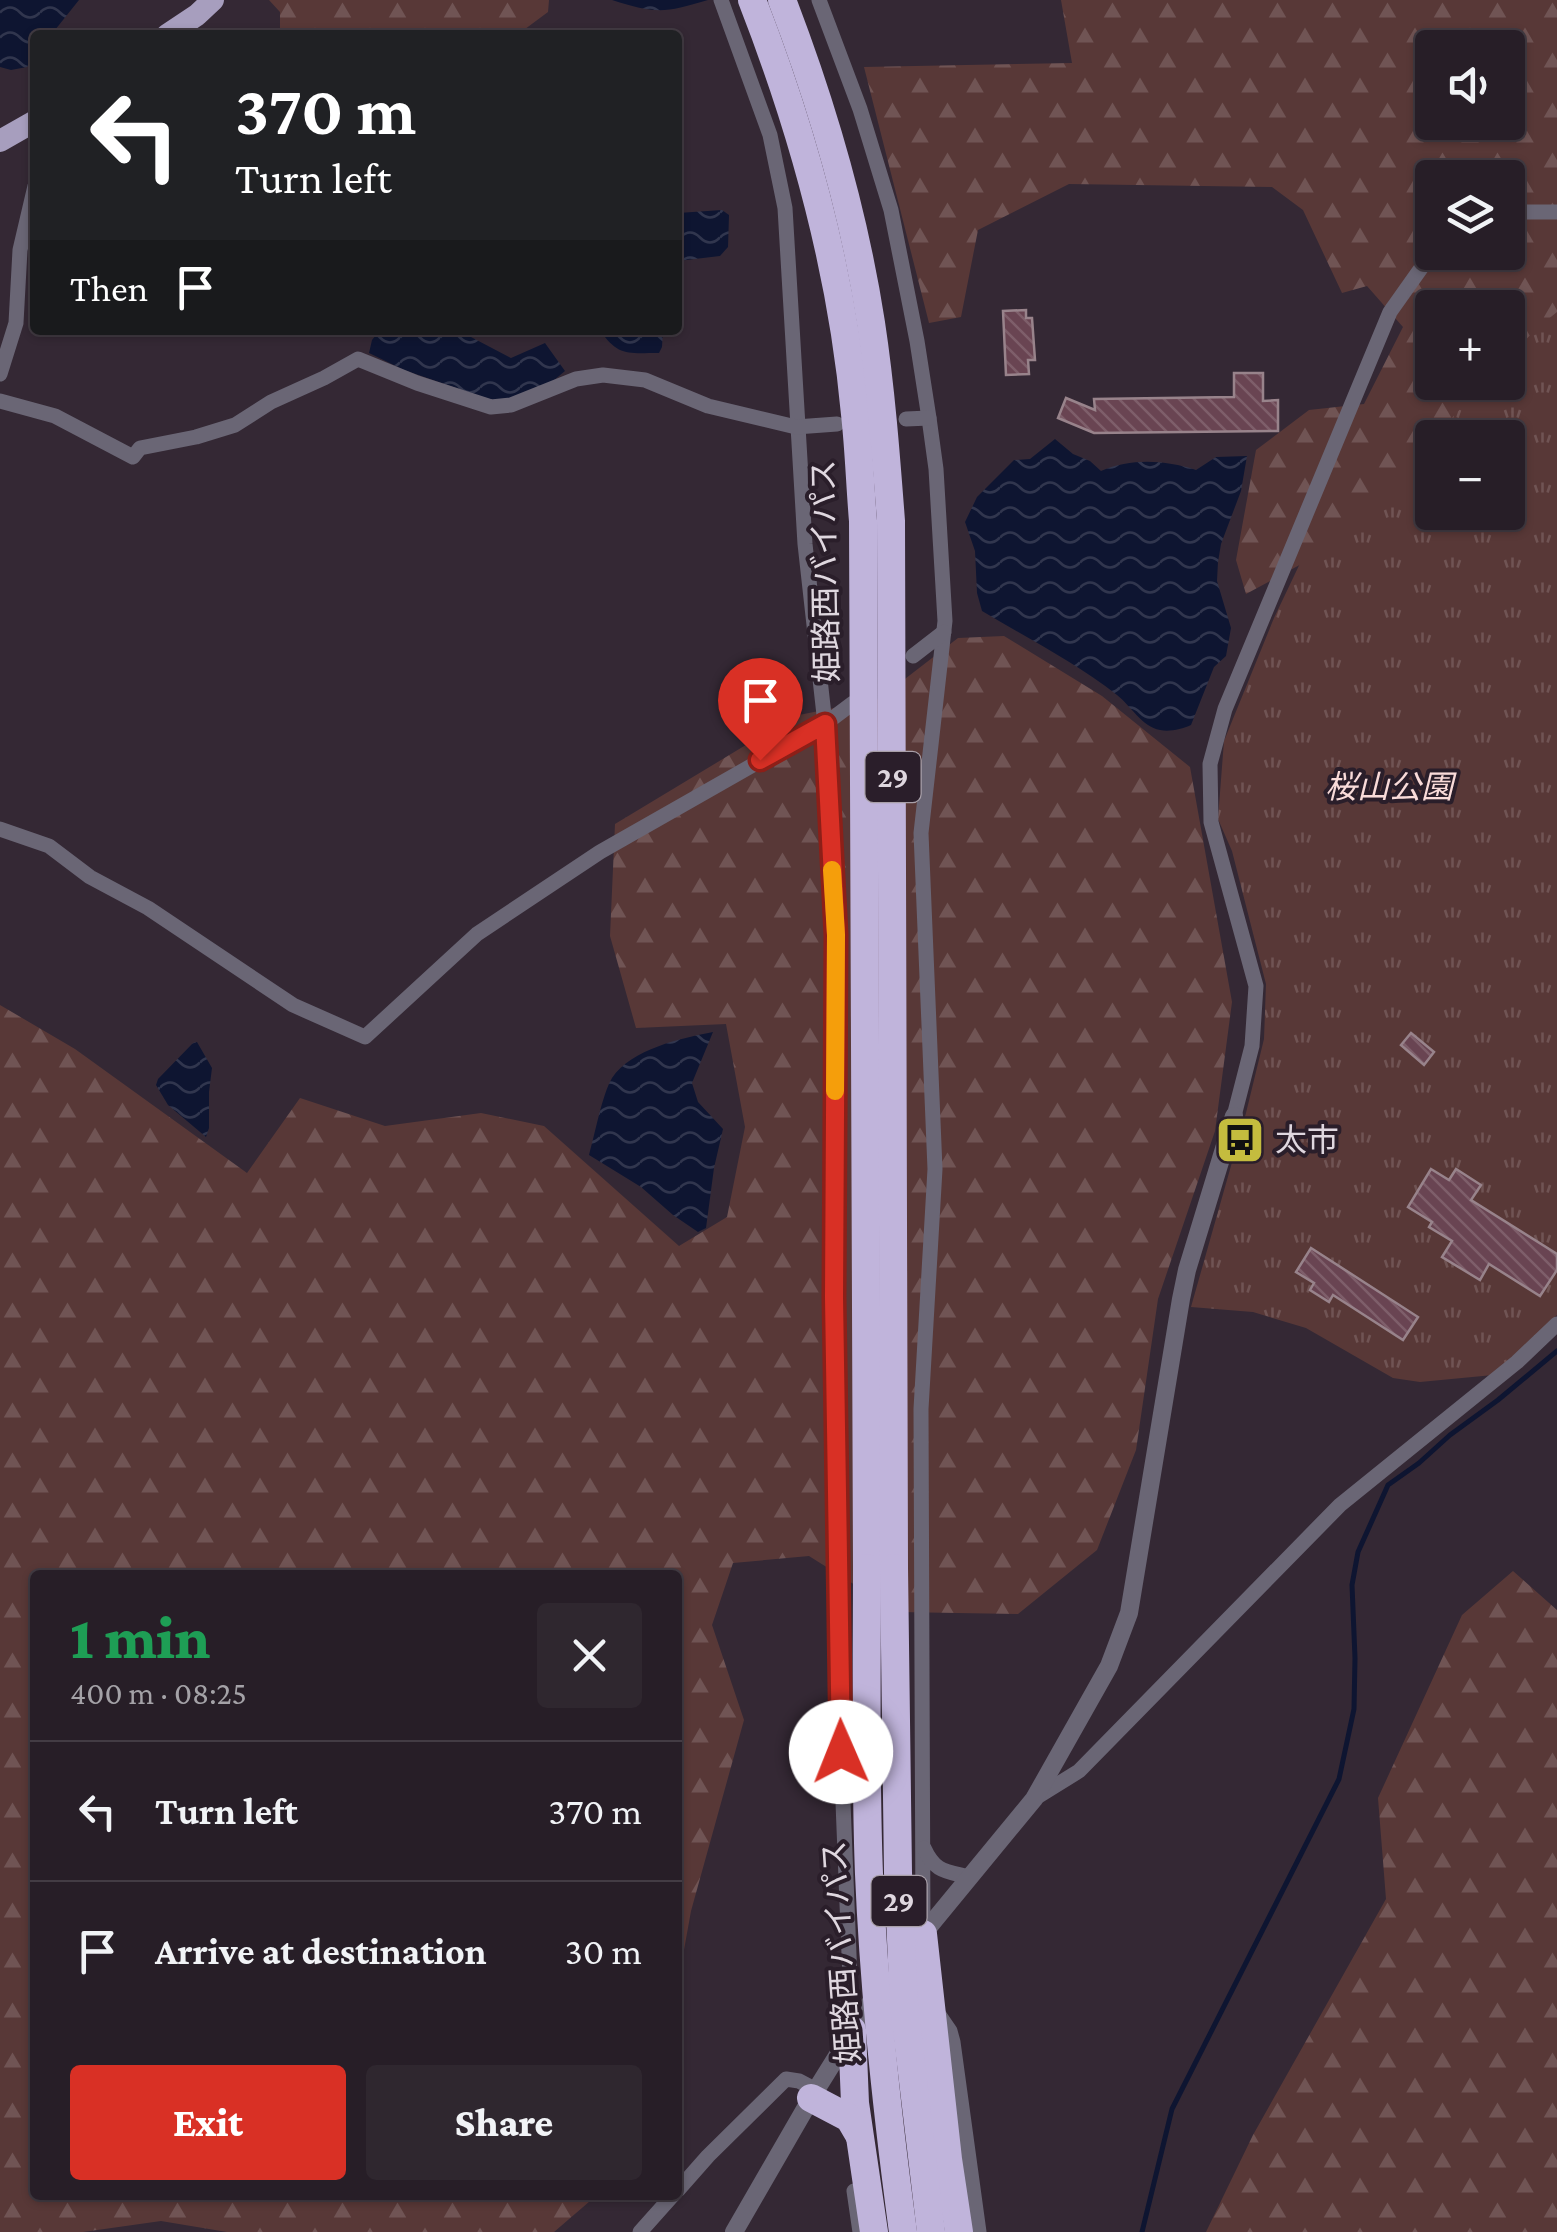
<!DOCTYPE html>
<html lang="en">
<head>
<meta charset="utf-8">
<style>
	:root { --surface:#271e27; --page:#2f272f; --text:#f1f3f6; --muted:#a4a2a7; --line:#433c44; --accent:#d93025 }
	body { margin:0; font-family:"Crimson Pro","Noto Sans JP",serif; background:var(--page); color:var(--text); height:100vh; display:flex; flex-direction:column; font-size:38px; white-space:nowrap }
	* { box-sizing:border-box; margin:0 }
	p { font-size:32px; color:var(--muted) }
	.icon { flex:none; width:55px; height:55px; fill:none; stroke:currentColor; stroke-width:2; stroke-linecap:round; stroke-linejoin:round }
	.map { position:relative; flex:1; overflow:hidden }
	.drawer { position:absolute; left:30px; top:1570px; width:652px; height:630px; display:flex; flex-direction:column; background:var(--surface); border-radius:10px; box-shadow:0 2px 8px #0004,0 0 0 2px var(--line) }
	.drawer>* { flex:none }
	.banner { position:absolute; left:30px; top:30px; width:652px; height:305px; border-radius:10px; box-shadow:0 2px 8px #0004,0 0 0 2px var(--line); background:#202124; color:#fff; overflow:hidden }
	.controls { position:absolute; left:1415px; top:30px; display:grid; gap:20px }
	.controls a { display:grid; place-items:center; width:110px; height:110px; border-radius:10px; background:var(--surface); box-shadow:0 2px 8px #0004,0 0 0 2px var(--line); font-size:50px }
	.pin { position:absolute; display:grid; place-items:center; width:85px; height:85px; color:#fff; margin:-102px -42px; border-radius:50% 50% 50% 0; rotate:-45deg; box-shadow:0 0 10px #0007 }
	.pin .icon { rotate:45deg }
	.me { position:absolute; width:110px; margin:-55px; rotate:359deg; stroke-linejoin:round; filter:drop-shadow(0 0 8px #0008) }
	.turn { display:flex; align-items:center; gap:35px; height:210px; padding:0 40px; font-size:45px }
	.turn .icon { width:130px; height:130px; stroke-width:2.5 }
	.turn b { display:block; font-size:70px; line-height:85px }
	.then { display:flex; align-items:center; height:95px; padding:0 40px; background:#0003; gap:20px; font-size:38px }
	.round { display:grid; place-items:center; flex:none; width:105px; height:105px; border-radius:10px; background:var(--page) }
	.head { display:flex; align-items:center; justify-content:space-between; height:170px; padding:0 40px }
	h1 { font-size:60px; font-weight:800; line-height:75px; color:#1e9e55 }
	.button { display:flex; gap:20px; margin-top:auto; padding:20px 40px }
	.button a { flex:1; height:115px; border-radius:10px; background:var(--accent); color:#fff; font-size:40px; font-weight:800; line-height:115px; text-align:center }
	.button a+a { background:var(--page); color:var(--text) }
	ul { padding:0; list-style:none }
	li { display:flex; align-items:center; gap:30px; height:140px; padding:0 40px; border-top:2px solid var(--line) }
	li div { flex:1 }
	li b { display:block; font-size:38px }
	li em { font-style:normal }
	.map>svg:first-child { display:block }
</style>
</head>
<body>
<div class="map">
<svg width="1557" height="2232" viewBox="0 0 1557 2232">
	<defs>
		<pattern id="forest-firs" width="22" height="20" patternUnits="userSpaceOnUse" patternTransform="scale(2.5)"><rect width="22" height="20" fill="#583837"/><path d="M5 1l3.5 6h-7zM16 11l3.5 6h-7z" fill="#705454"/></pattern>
		<pattern id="park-tufts" width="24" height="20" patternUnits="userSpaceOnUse" patternTransform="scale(2.5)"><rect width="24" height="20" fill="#583837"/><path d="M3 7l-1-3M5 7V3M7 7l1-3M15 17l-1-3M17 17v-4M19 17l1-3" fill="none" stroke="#705454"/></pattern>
		<pattern id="water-waves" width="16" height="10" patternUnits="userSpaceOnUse" patternTransform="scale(2.5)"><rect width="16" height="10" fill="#0e1531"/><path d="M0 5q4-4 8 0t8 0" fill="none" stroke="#31364e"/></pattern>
		<pattern id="building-back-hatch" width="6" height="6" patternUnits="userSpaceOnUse" patternTransform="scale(2.5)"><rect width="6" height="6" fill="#694452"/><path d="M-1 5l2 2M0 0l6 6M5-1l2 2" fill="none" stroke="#7e5e6a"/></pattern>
	</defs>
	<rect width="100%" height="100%" fill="#342834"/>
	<g fill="url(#forest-firs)" fill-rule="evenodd">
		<polygon points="269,0 549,0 548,12 517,35 280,35 280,12"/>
		<path d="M1061 0H1557V324L1508 374V308H1432V382L1499 383 1432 438 1355 535 1246 594 1236 560 1256 450 1309 410 1364 404 1403 327 1367 286 1342 293 1303 210 1272 187 1069 184 978 230 961 317 929 323 864 67 1072 63ZM1432 48H1508V122H1432ZM1432 178H1508V252H1432Z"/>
		<polygon points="1004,636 1102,696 1190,767 1232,1002 1215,1131 1158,1299 1136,1450 1097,1550 1018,1614 898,1612 809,1556 733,1563 712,1625 744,1720 691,1911 678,1983 678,1575 35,1575 35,2195 597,2195 554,2232 227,2232 161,2221 83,2232 0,2232 0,1005 75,1049 247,1173 300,1098 385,1126 481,1113 544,1126 679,1246 727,1217 745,1127 726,1024 636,1028 610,936 615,824 794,716 879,699 958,638"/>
		<polygon points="1513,1571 1557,1610 1557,2232 1206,2232 1253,2135 1386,1899 1378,1798 1462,1615"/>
	</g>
	<path fill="url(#park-tufts)" fill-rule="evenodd" d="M1557 312V1315L1493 1375 1420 1382 1393 1378 1306 1328 1253 1312 1191 1307 1246 1113 1264 1039 1266 984 1232 851 1218 819 1224 741 1274 618 1304 555 1345 534 1484 383 1508 382V358L1536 329ZM1432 438H1508V512H1432Z"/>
	<g fill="url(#water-waves)">
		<polygon points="0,0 79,0 51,35 35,35 35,56 27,67 11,70 0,67"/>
		<path d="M612 0H708C665 13 656 14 612 0Z"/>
		<polygon points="722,210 729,215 728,247 720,256 678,261 678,213"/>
		<polygon points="380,330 472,330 471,337 511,358 545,343 565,371 553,381 510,400 494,401 404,370 369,353 372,340"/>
		<path d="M600 330H663L662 347 659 353C628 353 618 357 600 330Z"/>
		<path d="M1055 439 1073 454 1090 461 1101 471C1131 458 1165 460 1196 470L1216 457 1247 456 1241 491 1221 544 1218 562 1217 581 1231 628 1226 656 1214 667 1191 725C1182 729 1170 732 1160 730 1142 727 1131 706 1117 695 1076 663 1027 638 982 611L977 593 975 551 965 522 977 497 1014 460 1030 459Z"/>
		<path d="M713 1032 692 1083 698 1102 723 1129 714 1168 706 1228 698 1232 673 1215 641 1187 589 1155C595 1134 602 1095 612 1078 631 1049 682 1038 713 1032Z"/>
		<polygon points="197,1042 212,1068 209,1092 209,1128 206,1137 168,1105 156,1085 158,1079 193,1043"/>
	</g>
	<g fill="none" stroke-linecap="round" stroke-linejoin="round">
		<polyline stroke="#0e1531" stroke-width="5" points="1142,2232 1172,2109 1339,1779 1354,1709 1355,1658 1352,1585 1358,1552 1388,1485 1419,1463 1450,1435 1498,1400 1557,1351"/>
	</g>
	<g fill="url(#building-back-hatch)" stroke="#98838b" stroke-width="2.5">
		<polygon points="1026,310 1026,318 1032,318 1035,360 1028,360 1029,374 1006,375 1003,311"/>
		<polygon points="1234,373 1263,373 1263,401 1278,400 1278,431 1094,433 1058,418 1066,398 1095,410 1094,399 1234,397"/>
		<polygon points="1411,1033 1434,1052 1424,1065 1401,1045"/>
		<polygon points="1431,1169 1449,1180 1456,1169 1481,1185 1471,1200 1557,1254 1557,1270 1540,1296 1489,1264 1480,1280 1442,1257 1452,1241 1429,1227 1432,1222 1408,1207"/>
		<polygon points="1311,1248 1418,1317 1403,1340 1333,1295 1329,1302 1310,1290 1314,1283 1296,1272"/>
	</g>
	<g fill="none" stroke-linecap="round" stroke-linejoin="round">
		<g stroke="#6a6675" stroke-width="15">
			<polyline points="721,0 770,135 785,208 805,544 825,724 835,935 834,1297 841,1752 852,2030"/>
			<polyline points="819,0 860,109 891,210 917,341 929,418 936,469 945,621 921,833 935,1169 921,1409 923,1934"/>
			<polyline points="1508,216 1518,212 1557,212"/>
			<polyline points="0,374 16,323 20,250 35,186"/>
			<polyline points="0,401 55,416 133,457 140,448 196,437 235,425 271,402 324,378 358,359 417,383 491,407 511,405 576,379 603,375 645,380 708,406 796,427 837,424"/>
			<polyline points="906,419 929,418"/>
			<polyline points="913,656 944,632"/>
			<polyline points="0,829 49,846 90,877 148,908 293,1005 365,1037 477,934 600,852 825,724 853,703"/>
			<polyline points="1234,1116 1252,1046 1256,986 1211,822 1210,764 1225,709 1390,312 1429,257 1435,252"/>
			<polyline points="1034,1799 1079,1771 1340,1505 1517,1362 1557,1324"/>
			<path d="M924 1848C935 1872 945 1871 969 1877"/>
			<polyline points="935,2009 950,2031 953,2042 979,2232"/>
			<polyline points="678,2190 708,2156 786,2079 799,2081 816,2090"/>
			<polyline points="854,2191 860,2232"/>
			<polyline points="640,2232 673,2195"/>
		</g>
		<g stroke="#6a6675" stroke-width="18">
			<polyline points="918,1940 1034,1799 1109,1666 1129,1613 1181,1299 1187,1270 1234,1116"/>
			<polyline points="734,2232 816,2090 877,1992"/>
		</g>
		<g stroke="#a79ebe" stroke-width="22">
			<polyline points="167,35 197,15 213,0"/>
			<polyline points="0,141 35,121"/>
		</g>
		<g stroke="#c0b4db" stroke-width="28">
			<path d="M752 0C804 133 842 272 855 414 859 450 860 486 863 521L867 1568"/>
			<path d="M782 0C822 104 854 213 871 323 881 389 886 455 891 521L894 1568"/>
			<polyline points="923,1934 948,2159 959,2232"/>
			<polyline points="852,2030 855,2103 874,2232"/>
			<polyline points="811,2098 849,2118 859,2135"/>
		</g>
		<g stroke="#c0b4db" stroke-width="28">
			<path d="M867 1568C867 1670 865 1772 869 1874 874 1994 887 2113 903 2232"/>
			<polyline points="894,1568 898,1873 904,2005 931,2232"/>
		</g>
	</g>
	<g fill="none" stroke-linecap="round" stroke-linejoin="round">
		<g stroke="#8d1f18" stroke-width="25">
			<polyline id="route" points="760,760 825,724 836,935 834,1297 841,1752"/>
		</g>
		<use href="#route" stroke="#d93025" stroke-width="18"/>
		<polyline stroke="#f59e0b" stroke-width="18" points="832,870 836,935 835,1091"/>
	</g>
	<defs>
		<g id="bus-square" transform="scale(2.5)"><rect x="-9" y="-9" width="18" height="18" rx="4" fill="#c4bc3e" stroke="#2a1e2a"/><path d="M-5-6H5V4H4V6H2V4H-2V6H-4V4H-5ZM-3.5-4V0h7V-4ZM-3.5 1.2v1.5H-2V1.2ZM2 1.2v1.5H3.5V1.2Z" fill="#111"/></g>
	</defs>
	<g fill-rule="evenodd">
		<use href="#bus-square" x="1240" y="1140"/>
	</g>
	<g text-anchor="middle" stroke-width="8" stroke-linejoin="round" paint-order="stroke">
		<g fill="#2a1e2a" stroke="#a9a0a9" stroke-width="2.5">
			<rect x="865.5" y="752" width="55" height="50" rx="8"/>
			<rect x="871.5" y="1876" width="55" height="50" rx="8"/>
		</g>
		<g font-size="30" font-weight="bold" fill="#dfd7df">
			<text x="893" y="787">29</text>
			<text x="899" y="1911">29</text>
		</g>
		<g font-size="32" fill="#dfd7df" stroke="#2a1e2a">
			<text transform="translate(825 571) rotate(-91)" y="11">姫路西バイパス</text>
			<text transform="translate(841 1952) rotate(-94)" y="11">姫路西バイパス</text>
		</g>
		<g font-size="32" font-style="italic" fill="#f9dbd9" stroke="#2a1e2a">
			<text x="1389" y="798">桜山公園</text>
		</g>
		<g font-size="32" fill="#dfd7df" stroke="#2a1e2a" text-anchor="start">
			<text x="1275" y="1151">太市</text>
		</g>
	</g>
</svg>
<div class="controls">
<a><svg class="icon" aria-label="sound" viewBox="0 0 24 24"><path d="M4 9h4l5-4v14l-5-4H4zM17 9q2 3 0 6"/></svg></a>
<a><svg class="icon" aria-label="layers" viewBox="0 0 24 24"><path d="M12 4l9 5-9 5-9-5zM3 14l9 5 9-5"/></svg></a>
<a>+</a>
<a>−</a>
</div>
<div class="pin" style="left:760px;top:760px;background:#d93025"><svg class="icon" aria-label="arrive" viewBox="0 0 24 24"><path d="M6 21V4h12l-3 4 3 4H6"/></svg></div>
<svg class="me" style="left:841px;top:1752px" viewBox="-20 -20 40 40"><circle r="19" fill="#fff"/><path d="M0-13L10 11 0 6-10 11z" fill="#d93025"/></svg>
<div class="banner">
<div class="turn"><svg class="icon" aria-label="left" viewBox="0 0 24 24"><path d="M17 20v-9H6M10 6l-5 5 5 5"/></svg><div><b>370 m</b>Turn left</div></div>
<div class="then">Then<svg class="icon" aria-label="arrive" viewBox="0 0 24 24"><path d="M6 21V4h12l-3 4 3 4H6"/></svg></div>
</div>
<section class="drawer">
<div class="head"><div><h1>1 min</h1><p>400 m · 08:25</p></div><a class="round"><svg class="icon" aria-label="close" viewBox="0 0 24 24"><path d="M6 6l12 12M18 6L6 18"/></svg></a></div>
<ul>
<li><svg class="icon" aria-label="left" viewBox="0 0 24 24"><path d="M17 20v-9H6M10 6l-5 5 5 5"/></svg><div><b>Turn left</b></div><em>370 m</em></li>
<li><svg class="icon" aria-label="arrive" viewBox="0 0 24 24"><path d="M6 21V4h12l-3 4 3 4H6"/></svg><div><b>Arrive at destination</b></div><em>30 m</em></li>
</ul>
<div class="button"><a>Exit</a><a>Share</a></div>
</section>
</div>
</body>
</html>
